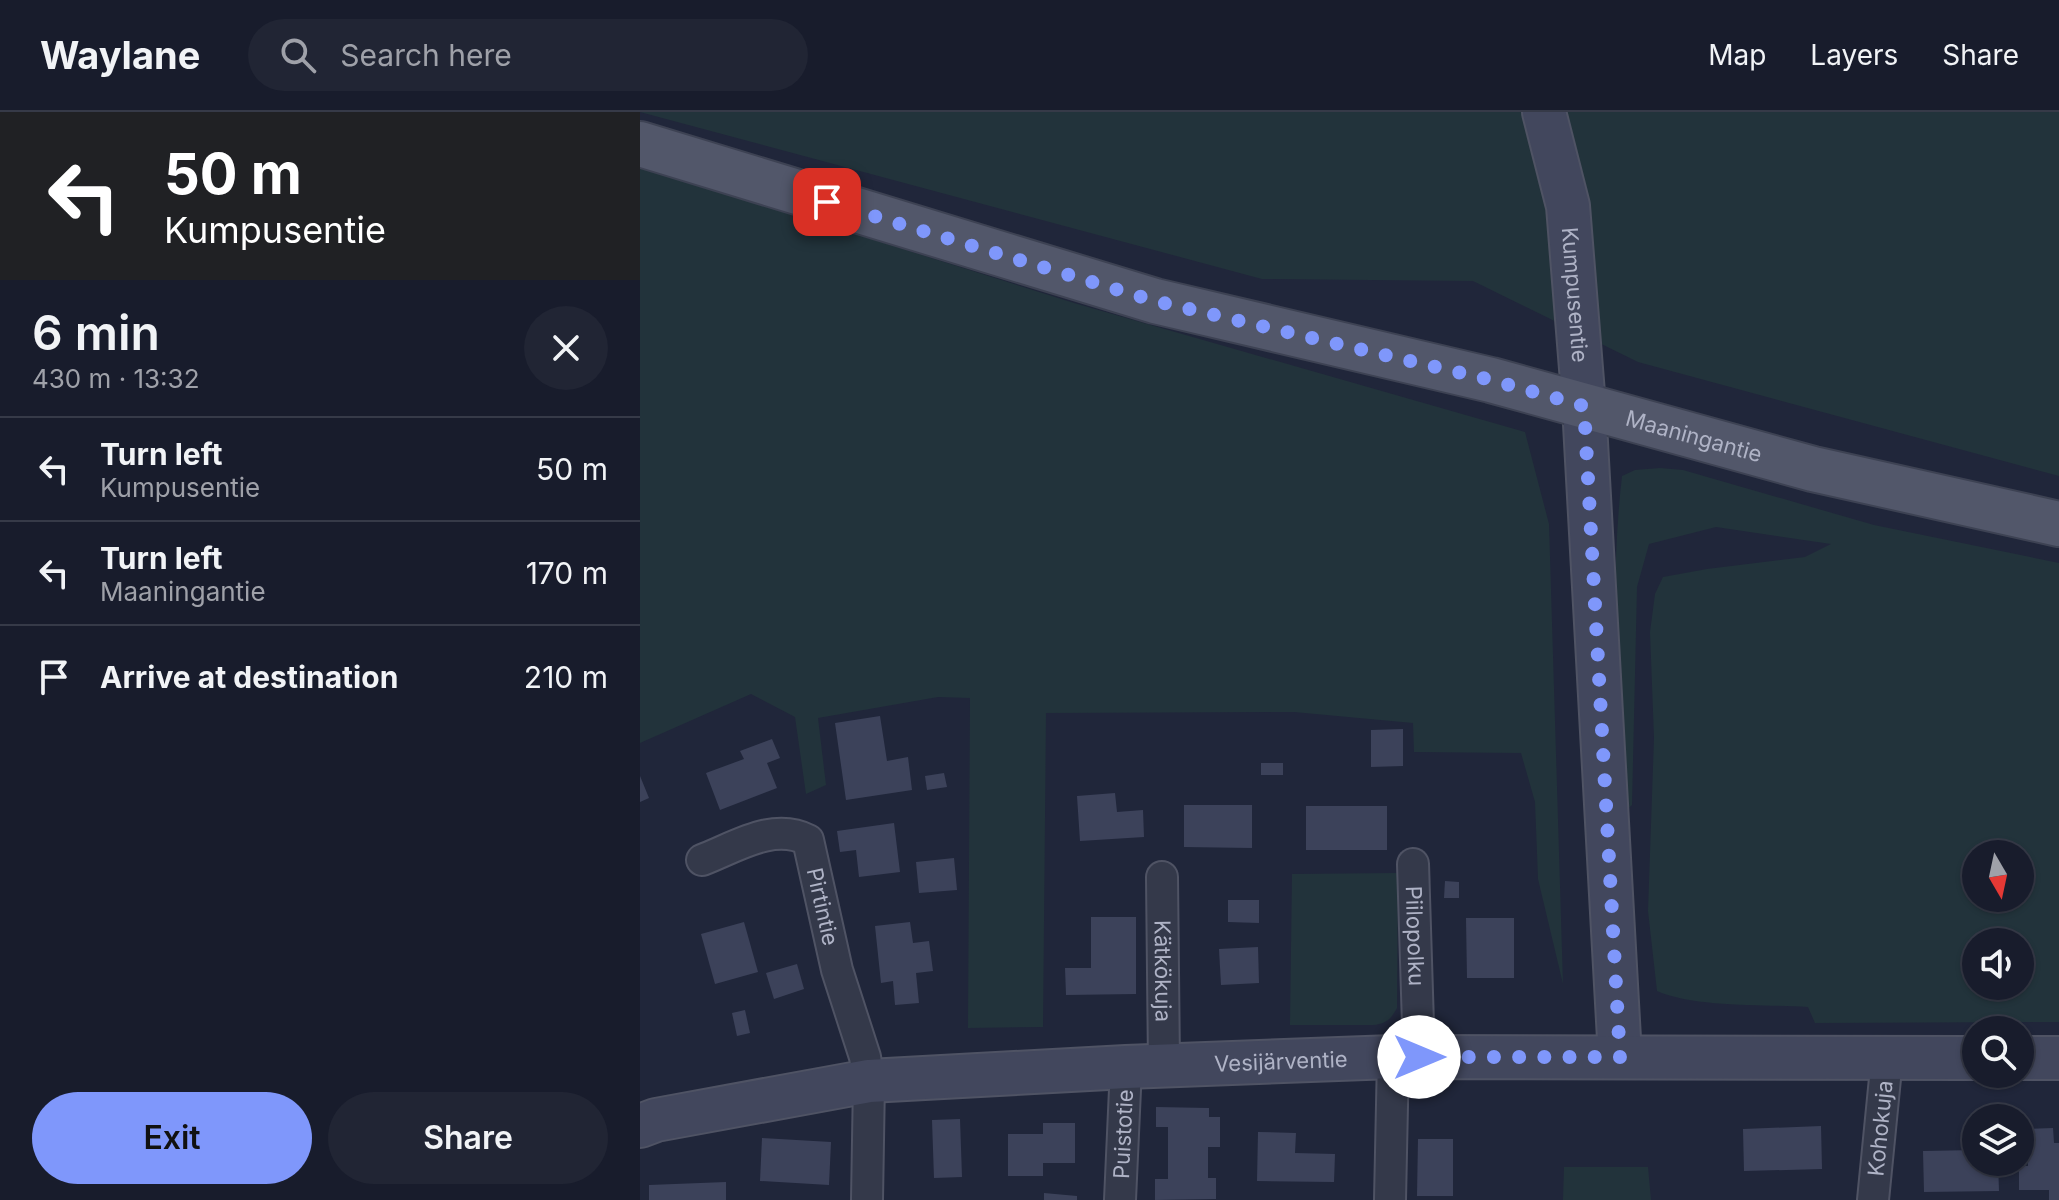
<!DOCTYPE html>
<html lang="en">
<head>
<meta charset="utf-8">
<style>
	:root { --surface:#181c2c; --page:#212534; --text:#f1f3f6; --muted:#9fa1a9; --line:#363a48; --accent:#7f97fb }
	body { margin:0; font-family:Inter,sans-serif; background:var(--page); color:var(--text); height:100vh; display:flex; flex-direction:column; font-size:30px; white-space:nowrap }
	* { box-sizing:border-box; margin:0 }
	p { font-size:26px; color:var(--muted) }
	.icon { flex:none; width:44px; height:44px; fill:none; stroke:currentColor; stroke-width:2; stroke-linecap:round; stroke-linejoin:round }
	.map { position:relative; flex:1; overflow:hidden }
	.sheet { display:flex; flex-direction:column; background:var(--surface); width:640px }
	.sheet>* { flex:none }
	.top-card { background:#202124; color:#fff; overflow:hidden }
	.needle { width:52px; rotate:171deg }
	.buttons { position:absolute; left:1322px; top:728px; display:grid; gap:16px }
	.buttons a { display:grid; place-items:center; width:72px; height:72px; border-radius:50%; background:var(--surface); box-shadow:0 2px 6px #0004,0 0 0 2px var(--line); font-size:40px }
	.pin { position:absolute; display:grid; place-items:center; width:68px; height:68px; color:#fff; margin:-34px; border-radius:16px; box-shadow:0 4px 12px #0006 }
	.me { position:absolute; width:88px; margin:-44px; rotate:90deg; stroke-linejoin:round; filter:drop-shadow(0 0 6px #0008) }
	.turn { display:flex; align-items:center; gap:28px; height:168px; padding:0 32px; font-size:36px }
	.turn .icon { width:104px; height:104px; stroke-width:2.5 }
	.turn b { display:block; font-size:56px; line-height:68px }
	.round { display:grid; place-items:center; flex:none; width:84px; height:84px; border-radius:42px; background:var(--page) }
	.overview { display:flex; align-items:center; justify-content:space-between; height:136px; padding:0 32px }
	h1 { font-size:48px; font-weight:600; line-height:60px }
	.primary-button { display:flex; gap:16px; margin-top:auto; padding:16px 32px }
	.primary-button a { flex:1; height:92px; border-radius:48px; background:var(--accent); color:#111; font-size:32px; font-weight:600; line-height:92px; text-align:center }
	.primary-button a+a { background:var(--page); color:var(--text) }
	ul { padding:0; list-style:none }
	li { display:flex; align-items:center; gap:24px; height:104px; padding:0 32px; border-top:2px solid var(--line) }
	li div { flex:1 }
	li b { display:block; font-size:30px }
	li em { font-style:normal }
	header { display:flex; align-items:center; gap:48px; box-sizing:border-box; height:112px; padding:0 40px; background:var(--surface); border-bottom:2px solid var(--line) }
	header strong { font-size:38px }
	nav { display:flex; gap:44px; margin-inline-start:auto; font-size:28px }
	.search { width:560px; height:72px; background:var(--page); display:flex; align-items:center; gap:20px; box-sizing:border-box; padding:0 28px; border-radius:44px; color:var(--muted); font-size:30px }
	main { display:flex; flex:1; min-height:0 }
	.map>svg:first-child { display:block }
</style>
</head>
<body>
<header>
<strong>Waylane</strong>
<div class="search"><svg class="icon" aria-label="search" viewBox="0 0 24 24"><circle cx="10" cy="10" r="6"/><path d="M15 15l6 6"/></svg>Search here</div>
<nav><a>Map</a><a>Layers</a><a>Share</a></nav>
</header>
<main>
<section class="sheet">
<div class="top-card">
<div class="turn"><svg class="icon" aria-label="left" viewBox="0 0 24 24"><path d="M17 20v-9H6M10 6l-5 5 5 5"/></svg><div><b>50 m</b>Kumpusentie</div></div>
</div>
<div class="overview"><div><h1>6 min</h1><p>430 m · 13:32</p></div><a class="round"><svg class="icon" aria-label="close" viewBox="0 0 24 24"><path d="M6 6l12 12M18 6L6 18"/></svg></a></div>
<ul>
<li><svg class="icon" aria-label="left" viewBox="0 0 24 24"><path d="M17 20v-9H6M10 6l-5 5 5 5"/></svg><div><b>Turn left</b><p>Kumpusentie</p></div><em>50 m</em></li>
<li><svg class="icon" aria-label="left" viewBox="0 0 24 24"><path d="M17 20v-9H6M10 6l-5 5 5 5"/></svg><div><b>Turn left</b><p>Maaningantie</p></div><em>170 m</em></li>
<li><svg class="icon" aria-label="arrive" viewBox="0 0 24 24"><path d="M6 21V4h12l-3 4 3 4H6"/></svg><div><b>Arrive at destination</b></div><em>210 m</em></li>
</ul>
<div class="primary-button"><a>Exit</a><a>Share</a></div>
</section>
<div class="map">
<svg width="1419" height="1088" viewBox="0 0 1419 1088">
	<rect width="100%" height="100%" fill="#20263a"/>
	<g fill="#22333b" fill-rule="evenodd">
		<polygon points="0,0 1419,0 1419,364 998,250 833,169 622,167"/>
		<polygon points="0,54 434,191 885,320 909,412 923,872 898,767 895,690 881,641 774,640 773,611 654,600 406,601 403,915 328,916 330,586 298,585 178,606 186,673 166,682 155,605 111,582 0,631"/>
		<path d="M1020 356 1043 358 1234 413 1419 451V910L1175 911 1168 895C1124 892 1056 896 1017 879L1008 799 1014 626 1010 520 1015 482 1023 465 1067 457 1165 445 1191 432 1076 415 1009 432 997 475 992 693 981 703C978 591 969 476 982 364L995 358ZM1336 742H1380V786H1336ZM1336 830H1380V874H1336Z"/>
		<path d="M758 761 757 896C751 907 746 912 733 913H650L652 762Z"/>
		<polygon points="924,1055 1008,1055 1011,1088 923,1088"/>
	</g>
	<g fill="#3c425a">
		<polygon points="240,604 247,649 268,645 272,678 206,688 195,611"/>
		<polygon points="763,617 763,654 731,655 731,618"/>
		<polygon points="132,627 140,646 127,651 137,676 80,698 66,661 104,647 100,639"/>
		<rect x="621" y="651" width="22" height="12"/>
		<polygon points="304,661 307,675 287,678 285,664"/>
		<polygon points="0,664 9,686 0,690"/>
		<polygon points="475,681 477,700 503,698 504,725 440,729 437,684"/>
		<polygon points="544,693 612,693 612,736 544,735"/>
		<rect x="666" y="694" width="81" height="44"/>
		<polygon points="254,711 260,760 219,765 216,738 200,740 197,719"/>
		<polygon points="314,746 317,778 279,781 276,750"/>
		<polygon points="805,769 819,770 819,786 804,786"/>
		<polygon points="588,788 619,788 619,811 588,810"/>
		<polygon points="451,805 496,805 496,882 426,883 425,856 451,856"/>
		<polygon points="826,806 874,806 874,866 827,866"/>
		<polygon points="104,810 118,860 75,872 61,822"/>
		<polygon points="270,810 273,831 289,829 293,859 276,861 279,891 255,893 253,869 241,871 235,814"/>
		<polygon points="618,835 619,871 581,873 579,837"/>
		<polygon points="157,852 164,877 134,887 126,861"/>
		<polygon points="105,898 110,921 97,924 92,901"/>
		<polygon points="516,995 569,996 569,1005 580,1005 580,1035 568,1035 568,1066 576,1066 576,1087 515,1088 515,1067 528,1067 528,1015 516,1015"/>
		<polygon points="320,1007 322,1065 294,1066 292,1008"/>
		<polygon points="403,1011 435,1011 435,1051 403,1051 403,1064 368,1064 368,1022 403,1022"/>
		<polygon points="1181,1014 1182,1057 1104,1059 1103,1017"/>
		<polygon points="1413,1016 1414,1031 1419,1031 1419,1088 1409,1088 1409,1078 1379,1078 1379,1054 1388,1054 1387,1017"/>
		<polygon points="618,1020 656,1021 655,1041 695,1042 694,1070 617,1069"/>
		<polygon points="122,1026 191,1030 189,1073 120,1069"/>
		<polygon points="778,1027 813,1027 813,1084 777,1084"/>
		<polygon points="1336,1038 1336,1050 1358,1050 1359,1079 1284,1080 1283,1039"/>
		<polygon points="86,1070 86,1088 9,1088 9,1073"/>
		<polygon points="404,1081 437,1084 437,1088 404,1088"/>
	</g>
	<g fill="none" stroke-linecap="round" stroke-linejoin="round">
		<g stroke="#4f5364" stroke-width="34">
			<g id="street">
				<path id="s1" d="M62 748C96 735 133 710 168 728L197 858 225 945 229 969 227 1088"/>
				<path id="s2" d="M773 752 779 945"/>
				<path id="s3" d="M522 765 524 953"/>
				<path id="s4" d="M480 1088 486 955"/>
				<polyline points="750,1088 753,945"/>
				<path id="s5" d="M1233 1088 1247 946"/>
			</g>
		</g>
		<g stroke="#4f5364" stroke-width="46">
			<g id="secondary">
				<path id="s6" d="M904 0 928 94 944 294 980 945"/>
				<polyline points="1380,946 1419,946"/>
				<path id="s7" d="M0 1014 16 1008 229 969 486 955 753 945 1336 946"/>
			</g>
		</g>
		<g stroke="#3d4253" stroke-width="48">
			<g id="primary">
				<path id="s8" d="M0 32 515 189 851 268 1173 357 1419 412"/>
			</g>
		</g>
		<use href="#street" stroke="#34394a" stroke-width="30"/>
		<use href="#secondary" stroke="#42475d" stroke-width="42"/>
		<use href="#primary" stroke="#52576a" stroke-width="44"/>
	</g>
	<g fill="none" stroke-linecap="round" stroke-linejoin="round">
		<polyline stroke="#7f97fb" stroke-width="14" stroke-dasharray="0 25.2" points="187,90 515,189 851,268 944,294 980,945 779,945"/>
	</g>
	<g text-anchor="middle" stroke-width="6" stroke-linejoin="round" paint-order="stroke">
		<g font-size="22" fill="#afb3c6" stroke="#191e2e">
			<text dy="8" stroke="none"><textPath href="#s6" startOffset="186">Kumpusentie</textPath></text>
			<text dy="8" stroke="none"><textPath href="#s8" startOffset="1094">Maaningantie</textPath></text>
			<text dy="8" stroke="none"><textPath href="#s1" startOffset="180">Pirtintie</textPath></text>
			<text dy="8" stroke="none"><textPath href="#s2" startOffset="72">Piilopolku</textPath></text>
			<text dy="8" stroke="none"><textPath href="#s3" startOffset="94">Kätkökuja</textPath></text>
			<text dy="8" stroke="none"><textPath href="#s7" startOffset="646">Vesijärventie</textPath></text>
			<text dy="8" stroke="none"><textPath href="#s5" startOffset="72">Kohokuja</textPath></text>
			<text dy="8" stroke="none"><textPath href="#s4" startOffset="66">Puistotie</textPath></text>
		</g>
	</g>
</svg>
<div class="buttons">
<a><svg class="needle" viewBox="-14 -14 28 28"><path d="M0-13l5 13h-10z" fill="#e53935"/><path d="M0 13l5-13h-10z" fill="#9fa1a9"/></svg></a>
<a><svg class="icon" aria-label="sound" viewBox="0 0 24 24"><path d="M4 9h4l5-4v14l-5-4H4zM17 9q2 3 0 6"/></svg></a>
<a><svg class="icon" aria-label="search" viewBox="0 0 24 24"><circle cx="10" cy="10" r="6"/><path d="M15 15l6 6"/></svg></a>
<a><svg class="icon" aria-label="layers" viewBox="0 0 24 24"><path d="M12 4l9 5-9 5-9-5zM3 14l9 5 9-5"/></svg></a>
</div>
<div class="pin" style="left:187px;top:90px;background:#d93025"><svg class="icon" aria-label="arrive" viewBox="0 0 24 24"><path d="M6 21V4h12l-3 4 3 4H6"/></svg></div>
<svg class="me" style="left:779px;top:945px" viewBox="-20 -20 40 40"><circle r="19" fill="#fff"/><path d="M0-13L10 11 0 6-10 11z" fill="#7f97fb"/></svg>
</div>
</main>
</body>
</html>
